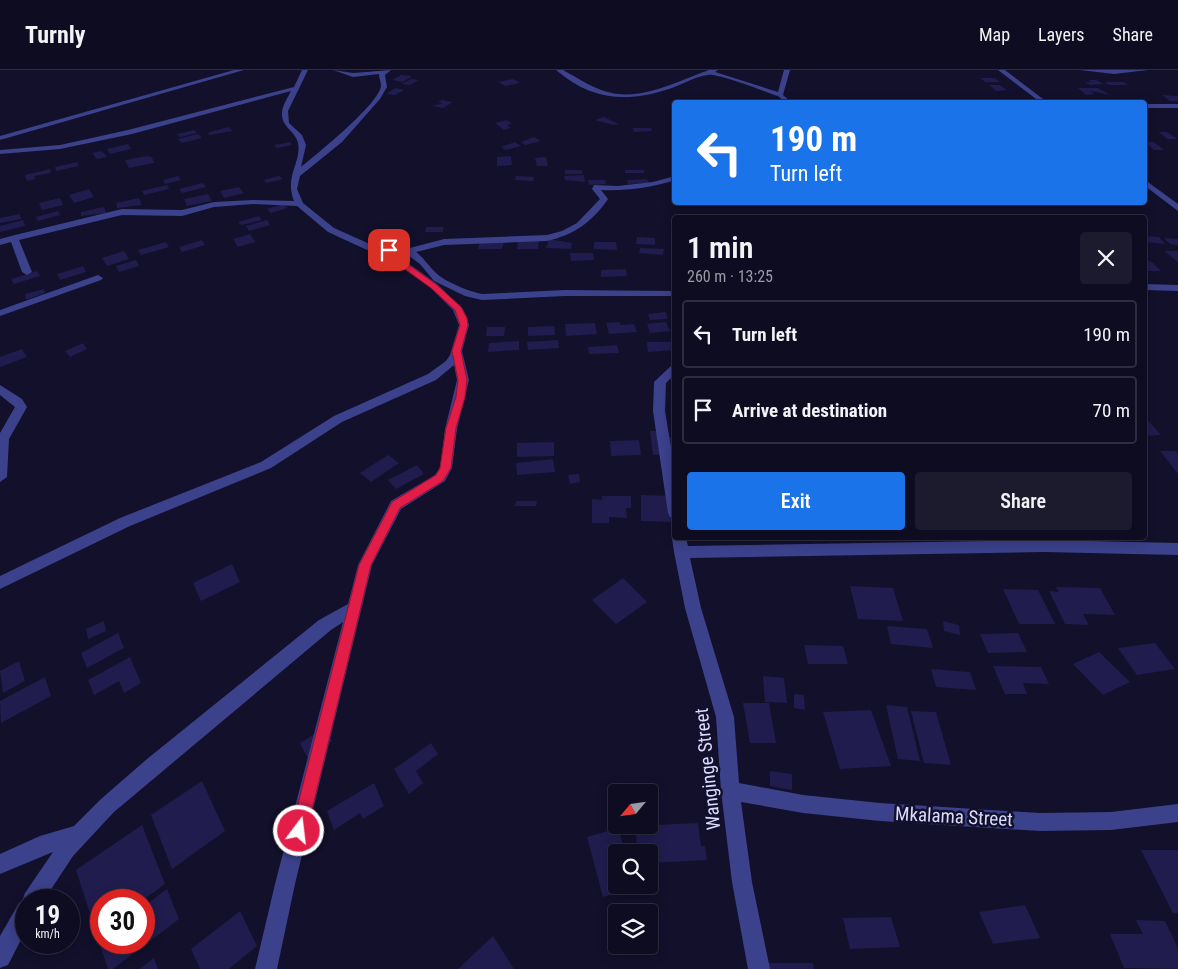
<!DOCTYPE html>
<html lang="en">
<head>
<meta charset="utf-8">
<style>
	:root { --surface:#0e0c20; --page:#1c1a2d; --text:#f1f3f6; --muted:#9b9ba5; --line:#2e2c3e; --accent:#1a73e8 }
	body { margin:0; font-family:"Roboto Condensed",sans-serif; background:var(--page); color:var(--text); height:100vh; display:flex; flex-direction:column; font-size:19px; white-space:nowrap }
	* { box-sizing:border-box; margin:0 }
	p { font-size:16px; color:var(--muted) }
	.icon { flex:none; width:28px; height:28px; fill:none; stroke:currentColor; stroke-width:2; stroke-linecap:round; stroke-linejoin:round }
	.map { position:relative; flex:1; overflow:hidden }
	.panel { position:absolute; left:672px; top:145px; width:475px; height:325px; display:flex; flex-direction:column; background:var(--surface); border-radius:5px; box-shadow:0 2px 12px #0003,0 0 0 1px var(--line) }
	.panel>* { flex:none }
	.top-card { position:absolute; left:672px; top:30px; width:475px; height:105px; border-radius:5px; box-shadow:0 2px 12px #0003,0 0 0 1px var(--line); background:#1a73e8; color:#fff; overflow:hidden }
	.needle { width:32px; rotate:241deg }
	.fabs { position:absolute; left:608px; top:714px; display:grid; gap:10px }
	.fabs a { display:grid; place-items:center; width:50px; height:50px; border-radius:5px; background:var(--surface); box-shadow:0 2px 12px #0003,0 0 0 1px var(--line); font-size:25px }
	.speed { position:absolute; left:15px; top:819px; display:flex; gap:10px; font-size:25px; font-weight:700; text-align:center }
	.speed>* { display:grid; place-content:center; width:65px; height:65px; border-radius:50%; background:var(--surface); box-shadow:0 2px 12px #0003,0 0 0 1px var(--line); line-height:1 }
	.speed small { font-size:12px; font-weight:400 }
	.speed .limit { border:8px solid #d22; background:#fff; color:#111 }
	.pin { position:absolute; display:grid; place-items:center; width:42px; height:42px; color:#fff; margin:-21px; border-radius:10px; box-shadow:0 2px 8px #0006 }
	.me { position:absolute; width:55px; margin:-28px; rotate:15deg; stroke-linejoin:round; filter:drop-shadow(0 0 4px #0008) }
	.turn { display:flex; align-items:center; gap:18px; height:105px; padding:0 15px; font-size:22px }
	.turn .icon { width:65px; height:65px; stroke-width:2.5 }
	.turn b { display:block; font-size:35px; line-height:42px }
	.round { display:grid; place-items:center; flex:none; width:52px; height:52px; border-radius:5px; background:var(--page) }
	.head { display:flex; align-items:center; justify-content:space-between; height:85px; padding:0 15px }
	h1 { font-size:30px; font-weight:600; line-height:38px }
	.cta { display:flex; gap:10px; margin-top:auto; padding:10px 15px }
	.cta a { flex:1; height:58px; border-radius:5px; background:var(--accent); color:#fff; font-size:20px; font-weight:600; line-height:58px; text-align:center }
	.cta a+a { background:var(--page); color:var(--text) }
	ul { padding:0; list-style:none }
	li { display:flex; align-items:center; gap:15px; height:68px; margin:0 10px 8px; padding:0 5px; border:2px solid var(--line); border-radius:5px }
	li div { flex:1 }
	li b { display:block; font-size:19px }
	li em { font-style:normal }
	header { display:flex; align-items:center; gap:30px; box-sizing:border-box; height:70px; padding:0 25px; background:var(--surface); border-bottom:1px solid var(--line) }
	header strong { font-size:24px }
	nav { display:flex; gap:28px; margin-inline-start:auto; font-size:18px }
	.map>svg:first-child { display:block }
</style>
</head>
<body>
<header>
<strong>Turnly</strong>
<nav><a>Map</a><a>Layers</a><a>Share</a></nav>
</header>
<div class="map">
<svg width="1178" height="899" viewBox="0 0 1178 899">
	<rect width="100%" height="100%" fill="#12102b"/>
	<g fill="#201c4d">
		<polygon points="401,5 412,6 403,12 392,10"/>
		<polygon points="980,8 995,8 1000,12 985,12"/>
		<polygon points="411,9 419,10 410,15 402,14"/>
		<polygon points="513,9 520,13 505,16 498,12"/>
		<polygon points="1089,10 1096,10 1104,14 1090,15 1085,12 1091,12"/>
		<polygon points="1105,12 1124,12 1128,15 1109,15"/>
		<polygon points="989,15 1000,15 1007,20 996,21"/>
		<polygon points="395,18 404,20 395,25 386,24"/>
		<polygon points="1078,18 1098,18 1110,25 1090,21 1095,24 1086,25"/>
		<polygon points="1162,25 1178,26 1178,31 1170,31"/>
		<polygon points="442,30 453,32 443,38 432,36 440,34 442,33 438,32"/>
		<polygon points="604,47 619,54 613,55 595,50"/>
		<polygon points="507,50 512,54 507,55 511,58 504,60 495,53"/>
		<polygon points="228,57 233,61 210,65 207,63"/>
		<polygon points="633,58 651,58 652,61 634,62"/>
		<polygon points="194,60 197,63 180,67 177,64"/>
		<polygon points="1159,62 1167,62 1178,69 1167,69"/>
		<polygon points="198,64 202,68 182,73 178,69"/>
		<polygon points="534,67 541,71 525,75 521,72"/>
		<polygon points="290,72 292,75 277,78 274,75"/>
		<polygon points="515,72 521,76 505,80 501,77"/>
		<polygon points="1145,72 1154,72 1164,80 1154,80"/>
		<polygon points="128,74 131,79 110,84 107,79"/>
		<polygon points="102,81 107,87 97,89 92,83"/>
		<polygon points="147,86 152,87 154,93 129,98 125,90"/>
		<polygon points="511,86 512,95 497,96 497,87"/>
		<polygon points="546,87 548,96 537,96 535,88"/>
		<polygon points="77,92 79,96 56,101 55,97"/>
		<polygon points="50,99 51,103 34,106 35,109 27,111 25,105"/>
		<rect x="565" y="100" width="17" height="4"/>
		<rect x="625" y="100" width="19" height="3"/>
		<polygon points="584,105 585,112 565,110 564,106"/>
		<polygon points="178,106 181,110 165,114 163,110"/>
		<polygon points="279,106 283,109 267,113 263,110"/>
		<polygon points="516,106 534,107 533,111 515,110"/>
		<polygon points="647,109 649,113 628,114 627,110"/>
		<polygon points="588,110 605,110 606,114 589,115"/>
		<polygon points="203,113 206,117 182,123 179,119"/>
		<polygon points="167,115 169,119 144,125 142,121"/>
		<polygon points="239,117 244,123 224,128 220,121"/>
		<polygon points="89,119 94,127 74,133 69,125"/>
		<polygon points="208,124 212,131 187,136 184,129"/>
		<polygon points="60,128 63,135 42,140 39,133"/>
		<polygon points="139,128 142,135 117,138 116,133"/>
		<polygon points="283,134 288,138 271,143 267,139"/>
		<polygon points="104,137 106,143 81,146 81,142"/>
		<polygon points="58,141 60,145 38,151 36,147"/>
		<polygon points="20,144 21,149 0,153 0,148"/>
		<polygon points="259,146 262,150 241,155 238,152"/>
		<polygon points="23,150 25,156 0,162 0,156"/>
		<polygon points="267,150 270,155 249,161 246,156"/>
		<polygon points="426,157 444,157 443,162 425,162"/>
		<polygon points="250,164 255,172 238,177 233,169"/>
		<polygon points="1145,166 1159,167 1165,174 1145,172"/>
		<polygon points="637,167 655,168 655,175 636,174"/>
		<polygon points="1164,168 1178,169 1178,175 1170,174"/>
		<polygon points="549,169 572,173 571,179 546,178"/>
		<polygon points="202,170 205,175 182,182 179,177"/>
		<polygon points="518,171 539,171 538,179 517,179"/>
		<polygon points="166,172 169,177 141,185 138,180"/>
		<polygon points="480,172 504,172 502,179 478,179"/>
		<polygon points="594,172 616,172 617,180 594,179"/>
		<polygon points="640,178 664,179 663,185 639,183"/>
		<polygon points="124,181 129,189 107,196 102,188"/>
		<polygon points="1164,181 1178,181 1178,192"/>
		<polygon points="570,183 593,183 594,190 571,191"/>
		<polygon points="1145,189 1153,193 1161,201 1145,201"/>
		<polygon points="136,190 139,196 119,202 116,196"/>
		<polygon points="83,196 86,202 60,210 57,204"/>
		<polygon points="626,199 627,206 601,207 601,200"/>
		<polygon points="37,201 40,206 14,214 11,209"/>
		<polygon points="44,219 45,223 26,230 25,224"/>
		<polygon points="666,242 668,249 650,250 648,244"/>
		<polygon points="620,252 620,255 634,254 637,262 609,264 606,253"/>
		<polygon points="666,252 670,261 650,263 647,254"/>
		<polygon points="595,253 597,264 566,266 565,254"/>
		<polygon points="554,256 555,265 528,266 528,257"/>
		<polygon points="487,257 505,257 504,266 486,266"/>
		<polygon points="558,270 559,278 528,280 527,272"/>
		<polygon points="519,271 519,280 488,282 489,273"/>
		<polygon points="647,272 675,272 675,280 648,282"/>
		<polygon points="83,273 87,279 70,287 65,281"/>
		<polygon points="617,275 619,283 589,284 588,277"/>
		<polygon points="22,279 27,287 0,297 0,287"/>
		<polygon points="1145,347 1161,365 1145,366"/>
		<polygon points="650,361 668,361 669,367 675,367 675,384 653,385"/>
		<polygon points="639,370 641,385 611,386 610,371"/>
		<polygon points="554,372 554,386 517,387 517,373"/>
		<polygon points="1160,381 1176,381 1178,384 1178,404"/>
		<polygon points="388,385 399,393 371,412 360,403"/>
		<polygon points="553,389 555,402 517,405 516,393"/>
		<polygon points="417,395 424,404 396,419 388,410"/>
		<polygon points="579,404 580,412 570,414 568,405"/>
		<polygon points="641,425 675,426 675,452 641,451"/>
		<polygon points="602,426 631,426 631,438 626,438 627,448 609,447 609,453 592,453 592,429 602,430"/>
		<polygon points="516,431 537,431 536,436 515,436"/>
		<polygon points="232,494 240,512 201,531 193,513"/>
		<polygon points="623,508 647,532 616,554 592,530"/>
		<polygon points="850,516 893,518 903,551 858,549"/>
		<polygon points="1056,517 1100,518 1115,545 1083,544 1089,555 1065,554 1049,521 1059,522"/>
		<polygon points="1003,519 1038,520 1055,554 1019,554"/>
		<polygon points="104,551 106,561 88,569 86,559"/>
		<polygon points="943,551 959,555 960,565 944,561"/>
		<polygon points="887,556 927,559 933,578 891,574"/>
		<polygon points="118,563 124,578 87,598 81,583"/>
		<polygon points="1018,563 1027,582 988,583 980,564"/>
		<polygon points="1155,573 1175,599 1137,605 1118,578"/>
		<polygon points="804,575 843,576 848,594 808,594"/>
		<polygon points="1099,582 1130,612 1103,625 1073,594"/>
		<polygon points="130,587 141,613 124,623 119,611 94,625 88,610"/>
		<polygon points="19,591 25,611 3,623 0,601"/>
		<polygon points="993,596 1041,597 1049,614 1023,613 1027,624 1005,624"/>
		<polygon points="931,599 970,602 976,620 936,617"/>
		<polygon points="763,606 784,608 787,633 765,632"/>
		<polygon points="45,607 51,626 1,653 0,631"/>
		<polygon points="794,624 804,625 805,640 794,638"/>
		<polygon points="743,633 769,633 776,673 750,673"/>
		<polygon points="886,635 907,637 920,691 898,689"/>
		<polygon points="871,640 891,696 840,699 823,642"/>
		<polygon points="911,641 936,642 951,695 924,693"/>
		<polygon points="324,658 332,671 307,687 300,673"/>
		<polygon points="431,673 438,684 416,701 423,713 409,724 394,699"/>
		<polygon points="770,701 792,704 792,720 770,716"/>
		<polygon points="202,711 225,761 172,799 151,745"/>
		<polygon points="374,713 384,736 363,749 360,743 334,760 327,741"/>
		<polygon points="698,753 701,776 705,776 707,790 649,793 649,782 638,782 635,756"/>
		<polygon points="142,755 165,814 143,830 101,830 101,872 144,872 144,850 148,847 144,836 167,819 179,849 113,899 108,899 76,800"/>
		<polygon points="618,758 625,782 616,782 616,815 634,815 635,817 603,827 587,767"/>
		<polygon points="1141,780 1178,780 1178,843 1173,843"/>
		<polygon points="1025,835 1040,868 993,874 979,842"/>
		<polygon points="240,841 257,876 229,899 200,899 191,879"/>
		<polygon points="891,847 900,877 850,879 843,848"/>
		<polygon points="1136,850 1165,851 1178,878 1178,899 1124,898 1110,864 1143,864"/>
		<polygon points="493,866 514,899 458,899"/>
		<polygon points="154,888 158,899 140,899"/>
		<polygon points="758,893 813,893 814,899 759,899"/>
	</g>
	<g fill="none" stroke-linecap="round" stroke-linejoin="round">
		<g fill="#3b418b" fill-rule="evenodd">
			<polygon points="234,0 244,0 0,70 0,66"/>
			<path d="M302 0H308L288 41 289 53 302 65 306 75 301 97C317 84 379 34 381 16 381 12 379 8 379 4L353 7 333 0 353 3 391 0 385 5 387 17 380 29 342 72 300 106 297 119 303 133 334 158 372 175 406 179 444 169 547 165 562 161 577 153 600 129 592 119 594 115 618 116 653 112 675 106V110C651 118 626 121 601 120L608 129C592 152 574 165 547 171L444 175 416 182C425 189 432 201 441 207 453 215 469 221 482 224L565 220 672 221 675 222V226H565L482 230 465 226 434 211 420 194 409 186 394 183 437 214 463 239 469 255 462 281 469 310 457 359 452 398 445 411 401 439 372 495 295 814 277 899H255L275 814 343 552 331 560 114 742 73 786 44 830H26V860L8 895 0 898V866L19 833 22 831 25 823 53 782 0 804V784L40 766 74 756 101 729 147 689 319 550 348 534 358 495 391 431 435 405 440 398 445 359 457 310 454 295 436 310 342 352 271 398 130 456 0 519V506L120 448 261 392 334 346 428 304 446 291 450 285 459 255 453 240 431 218 380 182 367 180 328 162 297 136 253 134 214 137 182 146 122 145 19 170 32 202 27 205 22 202 11 172 0 175V169L11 166 122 139 182 140 214 132 253 130 294 131C284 106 302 92 298 73 295 60 281 57 282 43 282 36 288 27 291 21L132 64 60 79 0 84V80L60 75 128 60 294 17Z"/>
			<path d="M556 0H563C578 8 595 20 612 23 644 30 680 10 709 0H718L715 2 778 22 784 0H790L783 25 791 32H785L778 26C765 22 718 3 708 5 696 6 683 14 672 18 628 33 592 31 556 0Z"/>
			<polygon points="998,0 1005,0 1047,32 1040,32"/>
			<polygon points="1080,0 1148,0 1114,4"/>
			<rect x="1145" y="34" width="33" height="4"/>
			<polygon points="1145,110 1178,134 1178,141 1145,116"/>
			<polygon points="98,205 103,208 101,210 0,246 0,240"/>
			<polygon points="1145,214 1178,215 1178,221 1145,220"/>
			<polygon points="675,294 675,304 666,313 665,341 675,402 675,448 670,447 668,443 653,341 654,312 671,296"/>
			<polygon points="0,315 22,329 27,337 9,369 7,407 0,412 0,363 15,337 0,325"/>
			<polygon points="674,464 675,468 686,468 688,476 1044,470 1178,473 1178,485 1044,482 690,488 701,538 734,647 739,713 803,725 880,733 1040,743 1111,742 1178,734 1178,752 1111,760 1040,761 880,751 803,743 741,732 752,812 770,899 748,899 732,812 721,721 716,647 685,538 674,482 672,468"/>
		</g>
	</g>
	<polygon fill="#e11d48" stroke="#92132f" points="382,177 392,178 391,182 437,215 461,237 467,248 468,255 461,281 467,310 465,327 456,358 451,398 443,411 400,438 371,495 307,761 304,766 299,769 293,766 291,761 359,495 392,432 436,405 440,398 446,358 456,327 458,310 452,281 460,255 455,240 431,218 380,181 380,178"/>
	<g text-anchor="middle" stroke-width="5" stroke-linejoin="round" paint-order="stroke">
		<g font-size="19" fill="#dbdbff" stroke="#12102b">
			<text transform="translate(707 699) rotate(-96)" y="7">Wanginge Street</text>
			<text transform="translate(954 746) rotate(3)" y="7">Mkalama Street</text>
		</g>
	</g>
</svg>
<div class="fabs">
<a><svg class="needle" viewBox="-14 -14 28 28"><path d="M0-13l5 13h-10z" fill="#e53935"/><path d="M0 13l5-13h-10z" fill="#9b9ba5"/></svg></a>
<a><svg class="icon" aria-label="search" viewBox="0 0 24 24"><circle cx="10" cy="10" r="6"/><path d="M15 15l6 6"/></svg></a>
<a><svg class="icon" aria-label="layers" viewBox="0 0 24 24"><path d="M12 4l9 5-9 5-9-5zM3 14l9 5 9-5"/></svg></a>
</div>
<div class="speed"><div>19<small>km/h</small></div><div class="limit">30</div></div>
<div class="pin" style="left:389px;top:180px;background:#d93025"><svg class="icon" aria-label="arrive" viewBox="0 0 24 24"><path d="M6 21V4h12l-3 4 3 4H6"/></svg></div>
<svg class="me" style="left:299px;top:761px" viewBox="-20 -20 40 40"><circle r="17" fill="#e11d48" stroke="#fff" stroke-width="3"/><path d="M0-11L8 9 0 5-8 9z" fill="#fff"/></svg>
<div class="top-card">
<div class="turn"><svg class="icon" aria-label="left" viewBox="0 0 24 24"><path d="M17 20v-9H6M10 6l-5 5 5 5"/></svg><div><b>190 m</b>Turn left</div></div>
</div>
<section class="panel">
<div class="head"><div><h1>1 min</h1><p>260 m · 13:25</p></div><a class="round"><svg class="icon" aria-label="close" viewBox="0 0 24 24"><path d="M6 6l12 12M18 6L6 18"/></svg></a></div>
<ul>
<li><svg class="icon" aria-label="left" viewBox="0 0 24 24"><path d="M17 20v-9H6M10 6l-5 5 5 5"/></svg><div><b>Turn left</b></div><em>190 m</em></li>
<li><svg class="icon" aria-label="arrive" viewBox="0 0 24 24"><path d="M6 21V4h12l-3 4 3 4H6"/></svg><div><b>Arrive at destination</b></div><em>70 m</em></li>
</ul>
<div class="cta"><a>Exit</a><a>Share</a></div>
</section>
</div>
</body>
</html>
